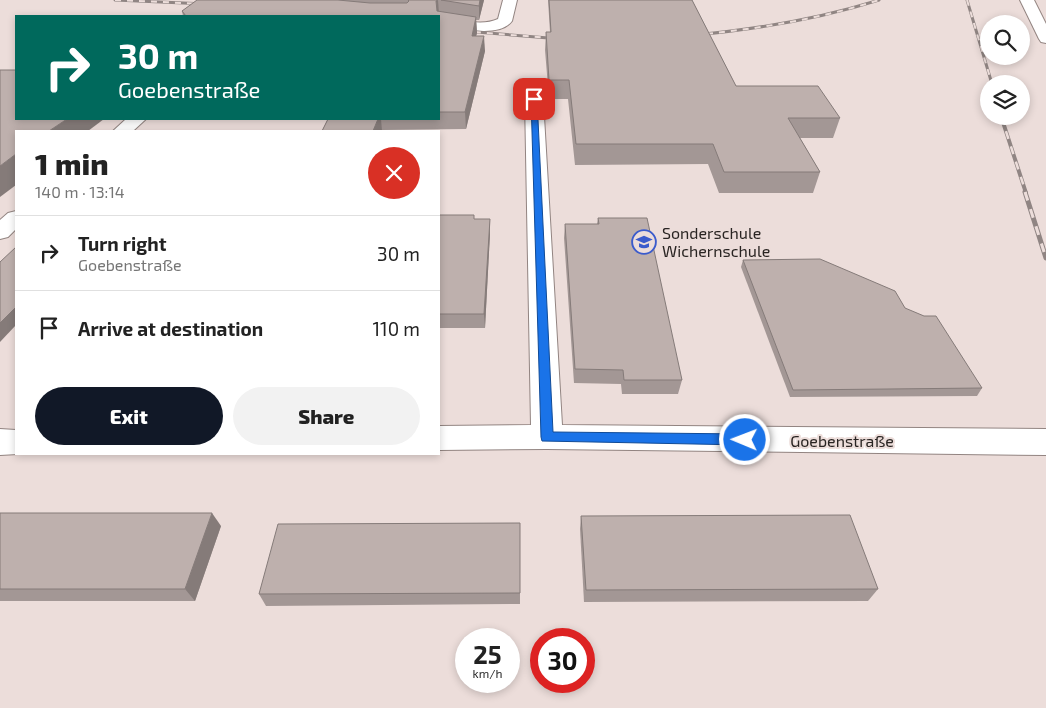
<!DOCTYPE html>
<html lang="en">
<head>
<meta charset="utf-8">
<style>
	:root { --surface:#fff; --page:#f2f2f2; --text:#222; --muted:#767676; --line:#e0e0e0; --accent:#111827 }
	body { margin:0; font-family:"Exo 2",sans-serif; background:var(--page); color:var(--text); height:100vh; display:flex; flex-direction:column; font-size:19px; white-space:nowrap }
	* { box-sizing:border-box; margin:0 }
	p { font-size:16px; color:var(--muted) }
	.icon { flex:none; width:28px; height:28px; fill:none; stroke:currentColor; stroke-width:2; stroke-linecap:round; stroke-linejoin:round }
	.map { position:relative; flex:1; overflow:hidden }
	.details { position:absolute; left:15px; top:130px; width:425px; height:325px; display:flex; flex-direction:column; background:var(--surface); border-radius:0px; box-shadow:0 2px 8px #0003 }
	.details>* { flex:none }
	.top-card { position:absolute; left:15px; top:15px; width:425px; height:105px; border-radius:0px; box-shadow:0 2px 8px #0003; background:#00695c; color:#fff; overflow:hidden }
	.buttons { position:absolute; left:980px; top:15px; display:grid; gap:10px }
	.buttons a { display:grid; place-items:center; width:50px; height:50px; border-radius:50%; background:var(--surface); box-shadow:0 2px 8px #0003; font-size:25px }
	.speed { position:absolute; left:455px; top:628px; display:flex; gap:10px; font-size:25px; font-weight:700; text-align:center }
	.speed>* { display:grid; place-content:center; width:65px; height:65px; border-radius:50%; background:var(--surface); box-shadow:0 2px 8px #0003; line-height:1 }
	.speed small { font-size:12px; font-weight:400 }
	.speed .limit { border:8px solid #d22; background:#fff; color:#111 }
	.pin { position:absolute; display:grid; place-items:center; width:42px; height:42px; color:#fff; margin:-21px; border-radius:10px; box-shadow:0 2px 8px #0006 }
	.me { position:absolute; width:55px; margin:-28px; rotate:271deg; stroke-linejoin:round; filter:drop-shadow(0 0 4px #0008) }
	.turn { display:flex; align-items:center; gap:18px; height:105px; padding:0 20px; font-size:22px }
	.turn .icon { width:65px; height:65px; stroke-width:2.5 }
	.turn b { display:block; font-size:35px; line-height:42px }
	.round { display:grid; place-items:center; flex:none; width:52px; height:52px; border-radius:26px; background:var(--page) }
	.overview { display:flex; align-items:center; justify-content:space-between; height:85px; padding:0 20px }
	h1 { font-size:30px; font-weight:800; line-height:38px }
	.primary-button { display:flex; gap:10px; margin-top:auto; padding:10px 20px }
	.primary-button a { flex:1; height:58px; border-radius:30px; background:var(--accent); color:#fff; font-size:20px; font-weight:800; line-height:58px; text-align:center }
	.primary-button a+a { background:var(--page); color:var(--text) }
	ul { padding:0; list-style:none }
	li { display:flex; align-items:center; gap:15px; height:75px; padding:0 20px; border-top:1px solid var(--line) }
	li div { flex:1 }
	li b { display:block; font-size:19px }
	li em { font-style:normal }
	.map>svg:first-child { display:block }
</style>
</head>
<body>
<div class="map">
<svg width="1046" height="708" viewBox="0 0 1046 708">
	<rect width="100%" height="100%" fill="#ecddda"/>
	<g fill="none" stroke-linecap="round" stroke-linejoin="round">
		<g stroke="#928481" stroke-width="2">
			<g id="street">
				<path d="M503 0H517L512 21C499 39 457 28 439 24V16H437H439C457 19 481 27 498 19Z"/>
				<polygon points="1020,0 1034,0 1046,24 1046,43 1041,42 1039,39"/>
				<polygon points="534,94 540,95 543,99 562,425 1046,429 1046,455 547,449 439,450 439,426 531,425 525,99 528,95"/>
				<polygon points="126,119 146,119 133,131 113,131"/>
				<polygon points="16,211 16,229 8,237 0,239 0,220 8,213"/>
				<polygon points="0,429 16,430 16,454 18,454 0,455"/>
			</g>
		</g>
		<use href="#street" fill="#fff" fill-rule="evenodd"/>
		<g stroke="#908583" stroke-width="3">
			<g id="rail-far2">
				<polyline points="115,0 206,4"/>
				<polyline points="967,0 992,84"/>
				<polyline points="439,29 561,39"/>
				<path d="M695 35C758 29 819 19 879 0"/>
			</g>
		</g>
		<g stroke="#908583" stroke-width="4">
			<polyline id="rail-far1" points="1001,116 1026,193"/>
		</g>
		<g stroke="#908583" stroke-width="5">
			<polyline id="rail" points="1025,192 1046,258"/>
		</g>
		<use href="#rail-far2" stroke="#ecddda" stroke-width="2" stroke-dasharray="6" stroke-linecap="butt"/>
		<use href="#rail-far1" stroke="#ecddda" stroke-width="2.5" stroke-dasharray="8" stroke-linecap="butt"/>
		<use href="#rail" stroke="#ecddda" stroke-width="3" stroke-dasharray="9" stroke-linecap="butt"/>
	</g>
	<g fill="#a39795">
		<polygon points="197,0 484,0 479,20 476,20 477,33 476,36 485,51 466,129 382,130 382,131 322,131 328,119 439,119 439,16 183,16 182,11"/>
		<polygon points="548,0 692,0 736,86 840,118 833,138 800,138 820,172 813,193 719,193 708,164 575,165 568,99 549,99 545,50 546,32 550,32"/>
		<polygon points="474,215 474,219 490,219 490,233 485,328 439,328 439,219"/>
		<polygon points="598,218 682,380 678,394 622,394 621,384 574,383 564,238 565,224 597,224"/>
		<polygon points="743,260 905,308 982,388 977,396 790,397 741,267"/>
		<polygon points="0,513 221,526 195,601 0,601"/>
		<polygon points="581,516 878,589 868,601 584,602 580,529"/>
		<polygon points="520,523 520,604 266,606 259,594"/>
	</g>
	<g fill="#857b79">
		<polygon points="438,0 439,14 437,16 436,1"/>
		<polygon points="480,0 484,0 479,20 479,6"/>
		<polygon points="476,17 477,33 472,51 472,36"/>
		<polygon points="484,36 485,51 466,129 465,112"/>
		<polygon points="67,119 104,119 88,131 49,131"/>
		<polygon points="378,119 381,119 382,131 373,131"/>
		<polygon points="16,154 16,185 0,197 0,166"/>
		<polygon points="490,219 490,233 485,328 484,314"/>
		<polygon points="16,307 16,325 0,342 0,323"/>
		<polygon points="212,513 221,526 195,601 185,589"/>
	</g>
	<g fill="#beb0ad" stroke="#857b79">
		<polygon points="197,0 338,0 370,3 407,3 409,1 408,0 438,0 436,1 437,11 476,17 472,36 484,36 465,112 439,112 439,16 186,16 182,11"/>
		<polygon points="441,0 480,0 479,6"/>
		<polygon points="549,0 692,0 736,86 818,86 840,118 788,118 820,172 724,172 713,144 576,144 569,80 549,80 546,32 551,32"/>
		<polygon points="0,70 16,70 16,119 67,119 49,131 16,131 16,154 0,166"/>
		<polygon points="328,119 378,119 373,131 322,131"/>
		<polygon points="439,215 474,215 474,219 490,219 484,314 439,314"/>
		<polygon points="598,218 647,218 682,380 624,380 623,370 575,369 565,224 599,224"/>
		<polygon points="16,247 16,307 0,323 0,262"/>
		<polygon points="820,259 895,291 905,308 924,316 936,316 982,388 793,390 743,260"/>
		<polygon points="0,513 212,513 185,589 0,589"/>
		<polygon points="850,515 878,589 586,590 581,516"/>
		<polygon points="520,523 520,593 259,594 278,524"/>
	</g>
	<polygon fill="#1a73e8" stroke="#114b97" points="531,98 537,99 553,432 745,434 750,436 752,440 750,443 745,445 542,441 541,437"/>
	<defs>
		<g id="school-ring" transform="scale(1.25)"><circle r="9.5" fill="#ecddda" stroke="#3b5bcc" stroke-width="1.5"/><path d="M0-5L7-2L0 1L-7-2ZM-4 1L0 2.5L4 1V4Q0 6-4 4Z" fill="#3b5bcc"/></g>
	</defs>
	<g fill-rule="evenodd">
		<use href="#school-ring" x="644" y="242"/>
	</g>
	<g text-anchor="middle" stroke-width="4" stroke-linejoin="round" paint-order="stroke">
		<g font-size="16" fill="#292422" stroke="#ecddda" text-anchor="start">
			<text x="662" y="239">Sonderschule<tspan x="662" dy="18">Wichernschule</tspan></text>
		</g>
		<g font-size="16" fill="#292422" stroke="#ecddda">
			<text x="842" y="447">Goebenstraße</text>
		</g>
	</g>
</svg>
<div class="buttons">
<a><svg class="icon" aria-label="search" viewBox="0 0 24 24"><circle cx="10" cy="10" r="6"/><path d="M15 15l6 6"/></svg></a>
<a><svg class="icon" aria-label="layers" viewBox="0 0 24 24"><path d="M12 4l9 5-9 5-9-5zM3 14l9 5 9-5"/></svg></a>
</div>
<div class="speed"><div>25<small>km/h</small></div><div class="limit">30</div></div>
<div class="pin" style="left:534px;top:99px;background:#d93025"><svg class="icon" aria-label="arrive" viewBox="0 0 24 24"><path d="M6 21V4h12l-3 4 3 4H6"/></svg></div>
<svg class="me" style="left:745px;top:440px" viewBox="-20 -20 40 40"><circle r="17" fill="#1a73e8" stroke="#fff" stroke-width="3"/><path d="M0-11L8 9 0 5-8 9z" fill="#fff"/></svg>
<div class="top-card">
<div class="turn"><svg class="icon" aria-label="right" viewBox="0 0 24 24"><path d="M7 20v-9h11M14 6l5 5-5 5"/></svg><div><b>30 m</b>Goebenstraße</div></div>
</div>
<section class="details">
<div class="overview"><div><h1>1 min</h1><p>140 m · 13:14</p></div><a class="round" style="background:#d93025;color:#fff"><svg class="icon" aria-label="close" viewBox="0 0 24 24"><path d="M6 6l12 12M18 6L6 18"/></svg></a></div>
<ul>
<li><svg class="icon" aria-label="right" viewBox="0 0 24 24"><path d="M7 20v-9h11M14 6l5 5-5 5"/></svg><div><b>Turn right</b><p>Goebenstraße</p></div><em>30 m</em></li>
<li><svg class="icon" aria-label="arrive" viewBox="0 0 24 24"><path d="M6 21V4h12l-3 4 3 4H6"/></svg><div><b>Arrive at destination</b></div><em>110 m</em></li>
</ul>
<div class="primary-button"><a>Exit</a><a>Share</a></div>
</section>
</div>
</body>
</html>
